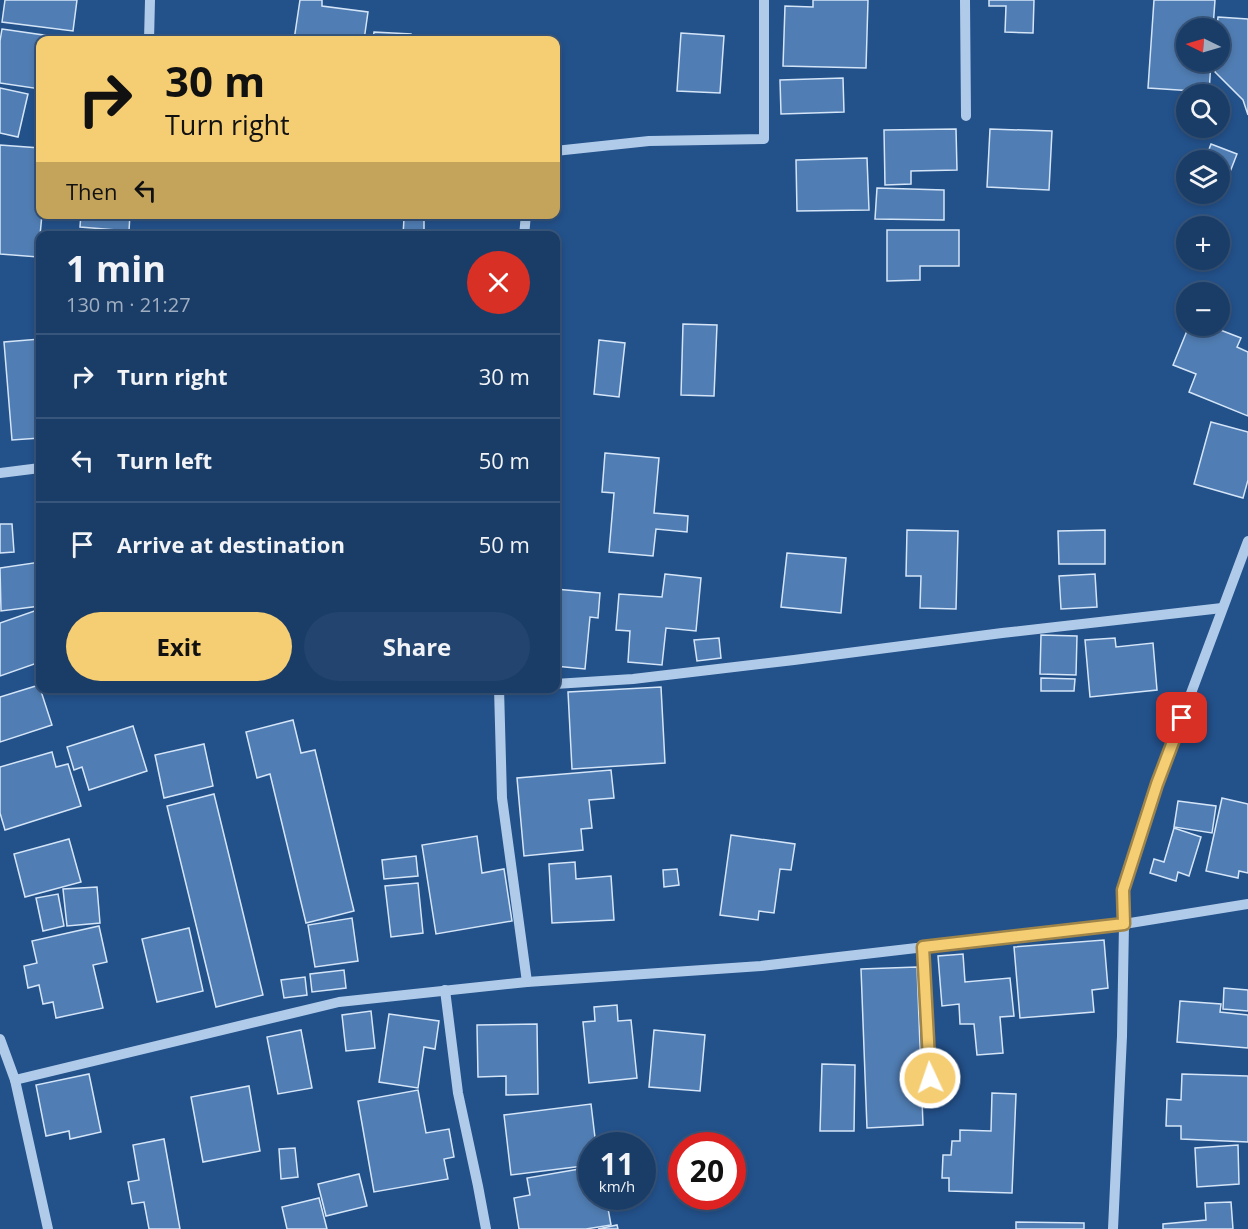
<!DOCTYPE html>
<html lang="en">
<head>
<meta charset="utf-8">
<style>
	:root { --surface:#1a3d68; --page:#23446e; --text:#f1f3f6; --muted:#9faec0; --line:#38567c; --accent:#f5cd72 }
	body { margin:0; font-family:"Open Sans",sans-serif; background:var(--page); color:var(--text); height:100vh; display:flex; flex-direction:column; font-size:22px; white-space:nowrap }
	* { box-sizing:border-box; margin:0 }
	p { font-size:20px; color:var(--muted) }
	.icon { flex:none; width:33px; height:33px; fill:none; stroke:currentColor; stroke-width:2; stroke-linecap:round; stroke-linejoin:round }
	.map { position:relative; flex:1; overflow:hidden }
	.side { position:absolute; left:36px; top:231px; width:524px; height:462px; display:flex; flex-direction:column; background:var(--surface); border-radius:12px; box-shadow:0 3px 9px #0003,0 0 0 2px var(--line) }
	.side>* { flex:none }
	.hud { position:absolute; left:36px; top:36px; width:524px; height:183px; border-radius:12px; box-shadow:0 3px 9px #0003,0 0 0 2px var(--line); background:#f5cd72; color:#111; overflow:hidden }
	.needle { width:39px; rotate:275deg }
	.controls { position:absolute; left:1176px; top:18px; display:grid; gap:12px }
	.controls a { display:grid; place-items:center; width:54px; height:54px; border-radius:50%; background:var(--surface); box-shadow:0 3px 9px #0003,0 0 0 2px var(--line); font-size:30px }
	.speed { position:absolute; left:578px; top:1132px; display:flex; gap:12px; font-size:30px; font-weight:700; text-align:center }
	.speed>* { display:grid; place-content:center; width:78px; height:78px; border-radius:50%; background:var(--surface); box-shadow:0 3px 9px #0003,0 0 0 2px var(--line); line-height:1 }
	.speed small { font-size:15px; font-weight:400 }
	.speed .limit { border:9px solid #d22; background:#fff; color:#111 }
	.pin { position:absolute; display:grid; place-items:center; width:51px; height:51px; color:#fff; margin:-26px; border-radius:12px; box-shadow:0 3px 9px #0006 }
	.me { position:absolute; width:66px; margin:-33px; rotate:357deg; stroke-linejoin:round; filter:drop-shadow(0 0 4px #0008) }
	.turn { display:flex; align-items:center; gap:21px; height:126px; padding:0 30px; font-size:27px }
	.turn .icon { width:78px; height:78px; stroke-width:2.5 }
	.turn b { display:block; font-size:42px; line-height:51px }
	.then { display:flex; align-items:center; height:57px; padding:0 30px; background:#0003; gap:12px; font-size:22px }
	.round { display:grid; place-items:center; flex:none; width:63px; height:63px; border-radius:32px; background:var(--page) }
	.overview { display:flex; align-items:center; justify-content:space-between; height:102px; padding:0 30px }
	h1 { font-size:36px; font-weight:700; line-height:45px }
	.action { display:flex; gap:12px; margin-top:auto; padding:12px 30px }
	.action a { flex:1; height:69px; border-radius:36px; background:var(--accent); color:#111; font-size:24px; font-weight:700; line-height:69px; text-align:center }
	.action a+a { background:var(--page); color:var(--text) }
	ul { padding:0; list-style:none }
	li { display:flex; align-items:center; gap:18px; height:84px; padding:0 30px; border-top:2px solid var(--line) }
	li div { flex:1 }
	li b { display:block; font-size:22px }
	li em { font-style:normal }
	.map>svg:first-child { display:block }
</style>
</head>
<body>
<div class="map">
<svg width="1248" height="1229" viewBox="0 0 1248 1229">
	<rect width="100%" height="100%" fill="#23518a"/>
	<g fill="#507db3" stroke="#d4e5f8" stroke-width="1.5">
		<polygon points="5,0 77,0 73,31 2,22"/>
		<polygon points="300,0 322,0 322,6 368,12 364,40 294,40"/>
		<polygon points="813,0 868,0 866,68 783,66 785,6 813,7"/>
		<polygon points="989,0 1034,0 1033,33 1005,32 1006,6 989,6"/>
		<polygon points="1154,0 1215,0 1213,28 1186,28 1186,62 1211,62 1209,92 1148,88"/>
		<polygon points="1218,17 1248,19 1248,115 1243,100 1215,72 1216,62 1220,62 1220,28 1217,28"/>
		<polygon points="2,29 71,39 71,40 40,40 40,89 0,83 0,41"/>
		<polygon points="374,32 411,34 411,40 373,40"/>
		<polygon points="681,33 724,36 720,93 677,91"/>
		<polygon points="843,78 844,112 781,114 780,80"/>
		<polygon points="0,88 28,94 18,137 0,133"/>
		<polygon points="956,129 957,170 911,171 911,184 885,185 884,130"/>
		<polygon points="990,129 1052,131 1049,190 987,187"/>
		<polygon points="1211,144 1237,154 1228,177 1220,174 1220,160 1205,160"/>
		<polygon points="0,145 40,148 40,214 42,214 38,257 0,254"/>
		<polygon points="867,158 869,210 797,211 796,160"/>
		<polygon points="877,188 944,190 944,220 875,219"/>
		<polygon points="81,214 130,214 129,231 80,227"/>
		<polygon points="404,218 424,219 424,231 473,233 473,236 403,236"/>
		<polygon points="887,230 959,230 959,266 920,266 920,280 887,281"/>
		<polygon points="683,324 717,325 714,396 681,395"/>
		<polygon points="1189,326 1210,326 1241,338 1237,347 1248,352 1248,416 1189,392 1196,374 1173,365"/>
		<polygon points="40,339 40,379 37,379 40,419 40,438 12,440 4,342"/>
		<polygon points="599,340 625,343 619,397 594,394"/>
		<polygon points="1211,422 1248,432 1248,480 1243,498 1194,484"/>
		<polygon points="605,453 659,458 654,513 688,516 687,532 656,529 653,556 609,552 614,493 602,492"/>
		<polygon points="0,524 12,524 14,552 0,553"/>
		<polygon points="907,530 958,531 956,609 920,608 921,576 906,576"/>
		<polygon points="1105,530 1105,564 1059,564 1058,531"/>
		<polygon points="787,553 846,558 841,613 781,607"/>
		<polygon points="40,562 40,606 1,611 0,568"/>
		<polygon points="665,574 701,578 696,631 666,628 662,665 628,662 630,631 616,630 619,594 662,597"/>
		<polygon points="1095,574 1097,607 1061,609 1059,576"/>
		<polygon points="555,589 600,593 598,618 590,617 585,669 555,666"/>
		<polygon points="40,609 40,662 0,676 0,623"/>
		<polygon points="1041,635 1077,636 1076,675 1040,674"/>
		<polygon points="719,638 721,658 697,661 694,640"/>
		<polygon points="1115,638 1116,647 1153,643 1157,690 1090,697 1085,640"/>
		<polygon points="1041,678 1075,679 1074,691 1041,691"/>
		<polygon points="39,685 52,725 0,742 0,697"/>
		<polygon points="661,687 665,763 572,769 568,692"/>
		<polygon points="293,720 301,753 315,750 354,911 306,923 270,774 257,778 246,732"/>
		<polygon points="133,726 147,771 89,790 82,767 74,770 67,747"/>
		<polygon points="204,744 213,786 164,798 155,755"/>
		<polygon points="52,752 56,767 68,764 81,806 5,830 0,813 0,767"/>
		<polygon points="611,770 614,798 589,800 592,828 581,829 583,850 524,856 517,778"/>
		<polygon points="214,794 263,995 216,1007 167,806"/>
		<polygon points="1222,798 1248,804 1248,873 1239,871 1238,878 1206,871"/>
		<polygon points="1178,801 1216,806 1212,833 1174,827"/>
		<polygon points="1174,828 1201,837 1189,876 1178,872 1176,881 1150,873 1154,859 1164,862"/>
		<polygon points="731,835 795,844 791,870 780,869 774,913 759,911 758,920 720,915"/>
		<polygon points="477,836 482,873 504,869 512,921 436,934 422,845"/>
		<polygon points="69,839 81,882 25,897 14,854"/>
		<polygon points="416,856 418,876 384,879 382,860"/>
		<polygon points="575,862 576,879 611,876 614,920 552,923 549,864"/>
		<polygon points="677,869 679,885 664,887 663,870"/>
		<polygon points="418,883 423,933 391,937 385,886"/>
		<polygon points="97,887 100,923 67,926 63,889"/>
		<polygon points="58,894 64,926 43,931 36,898"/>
		<polygon points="352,918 358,961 315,967 308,925"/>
		<polygon points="99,926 107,962 93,965 103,1008 56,1018 53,1002 43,1004 39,985 28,988 24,966 37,963 32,941"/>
		<polygon points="189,928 203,991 157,1002 142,939"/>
		<polygon points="1104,940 1108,988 1092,990 1094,1012 1020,1018 1014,947"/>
		<polygon points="963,954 965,982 1010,978 1014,1016 1000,1017 1003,1053 977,1055 974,1024 960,1024 959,1004 942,1006 938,956"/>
		<polygon points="917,967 923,1125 867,1128 861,969"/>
		<polygon points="344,970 346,988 312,992 310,974"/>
		<polygon points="305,977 307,995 284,998 281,980"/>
		<polygon points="1224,988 1248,990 1248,1011 1223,1009"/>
		<polygon points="1180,1001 1221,1004 1220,1012 1248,1015 1248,1048 1177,1042"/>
		<polygon points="617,1005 618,1021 631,1020 637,1078 589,1083 583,1022 595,1021 594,1007"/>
		<polygon points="371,1011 375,1048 346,1051 342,1015"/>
		<polygon points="389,1014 439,1021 435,1049 424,1047 418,1088 379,1082"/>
		<polygon points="537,1024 538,1094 506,1095 506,1076 478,1077 477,1025"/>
		<polygon points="301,1030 312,1088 278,1094 267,1037"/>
		<polygon points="654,1030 705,1035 700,1091 649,1087"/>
		<polygon points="822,1064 855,1065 854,1131 820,1131"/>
		<polygon points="89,1074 101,1132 70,1139 69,1131 46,1136 36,1085"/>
		<polygon points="1182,1074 1248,1076 1248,1142 1181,1139 1181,1126 1166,1126 1167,1099 1181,1100"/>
		<polygon points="249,1086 260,1151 203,1162 191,1097"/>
		<polygon points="418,1090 426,1133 449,1129 454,1157 444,1159 448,1179 374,1192 358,1101"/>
		<polygon points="992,1093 1016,1094 1012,1193 949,1191 949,1178 942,1178 943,1155 951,1155 952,1141 960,1141 960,1130 991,1131"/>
		<polygon points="591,1104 596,1146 591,1146 591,1165 511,1175 504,1115"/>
		<polygon points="164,1139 180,1229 149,1229 144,1202 132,1204 128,1182 139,1180 133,1145"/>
		<polygon points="1238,1145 1239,1184 1197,1187 1195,1148"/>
		<polygon points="295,1148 298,1177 281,1179 279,1149"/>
		<polygon points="591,1167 591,1197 606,1197 611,1225 586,1229 519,1229 514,1198 530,1195 527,1178"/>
		<polygon points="359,1174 367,1206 326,1216 318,1184"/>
		<polygon points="319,1198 327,1229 287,1229 282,1207"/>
		<polygon points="1231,1202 1233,1229 1163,1229 1163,1224 1206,1220 1205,1203"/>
		<polygon points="1016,1222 1084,1223 1084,1229 1016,1229"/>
		<polygon points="617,1225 618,1229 598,1229"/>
	</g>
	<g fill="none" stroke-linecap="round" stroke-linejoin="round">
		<g stroke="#b0cbea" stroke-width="10">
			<polyline points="965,0 966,116"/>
			<polyline points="149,40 150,0"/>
			<polyline points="555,151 649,141 764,139 764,0"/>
			<polyline points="524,236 526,214"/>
			<polyline points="0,473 40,468"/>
			<polyline points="555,684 633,679 794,660 1002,633 1222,608"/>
			<polyline points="499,688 502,798 527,982"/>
			<polyline points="923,947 932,1100"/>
			<polyline points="445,990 458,1093 478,1186 486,1229"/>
			<polyline points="0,1039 15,1080 48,1229"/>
			<polyline points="15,1080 339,1002 527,982 761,966 1124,924 1248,904"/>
			<polyline points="1113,1229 1122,1036 1124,924 1123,890 1157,784 1248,541"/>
		</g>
	</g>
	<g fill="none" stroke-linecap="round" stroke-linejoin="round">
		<g stroke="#9f854a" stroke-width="15">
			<polyline id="route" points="930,1078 923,947 1124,924 1123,890 1157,784 1182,718"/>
		</g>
		<use href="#route" stroke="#f5cd72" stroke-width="10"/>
	</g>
</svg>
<div class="controls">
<a><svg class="needle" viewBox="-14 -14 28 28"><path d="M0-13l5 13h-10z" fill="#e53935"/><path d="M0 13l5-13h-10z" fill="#9faec0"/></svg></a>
<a><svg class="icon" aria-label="search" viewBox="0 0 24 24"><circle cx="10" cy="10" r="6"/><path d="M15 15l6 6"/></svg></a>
<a><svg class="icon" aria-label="layers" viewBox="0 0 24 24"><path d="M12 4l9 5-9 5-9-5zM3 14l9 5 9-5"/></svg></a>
<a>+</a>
<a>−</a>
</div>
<div class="speed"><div>11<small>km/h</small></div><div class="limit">20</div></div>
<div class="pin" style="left:1182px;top:718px;background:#d93025"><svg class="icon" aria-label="arrive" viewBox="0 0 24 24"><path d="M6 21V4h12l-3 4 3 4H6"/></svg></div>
<svg class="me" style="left:930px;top:1078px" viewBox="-20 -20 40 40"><circle r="17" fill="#f5cd72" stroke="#fff" stroke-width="3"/><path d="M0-11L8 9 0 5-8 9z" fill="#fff"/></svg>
<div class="hud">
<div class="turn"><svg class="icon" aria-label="right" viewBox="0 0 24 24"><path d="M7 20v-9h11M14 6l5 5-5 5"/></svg><div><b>30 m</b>Turn right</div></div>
<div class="then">Then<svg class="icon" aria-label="left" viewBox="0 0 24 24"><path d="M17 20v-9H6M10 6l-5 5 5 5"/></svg></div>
</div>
<section class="side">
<div class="overview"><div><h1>1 min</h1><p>130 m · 21:27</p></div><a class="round" style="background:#d93025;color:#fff"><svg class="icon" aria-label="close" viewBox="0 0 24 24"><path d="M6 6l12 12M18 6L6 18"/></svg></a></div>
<ul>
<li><svg class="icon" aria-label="right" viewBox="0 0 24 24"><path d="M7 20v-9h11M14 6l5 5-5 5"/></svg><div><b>Turn right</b></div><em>30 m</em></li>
<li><svg class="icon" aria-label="left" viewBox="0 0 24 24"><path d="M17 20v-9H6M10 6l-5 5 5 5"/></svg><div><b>Turn left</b></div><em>50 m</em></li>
<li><svg class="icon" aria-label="arrive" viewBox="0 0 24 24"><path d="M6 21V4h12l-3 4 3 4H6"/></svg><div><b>Arrive at destination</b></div><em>50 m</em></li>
</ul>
<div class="action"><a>Exit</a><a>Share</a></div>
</section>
</div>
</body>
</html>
